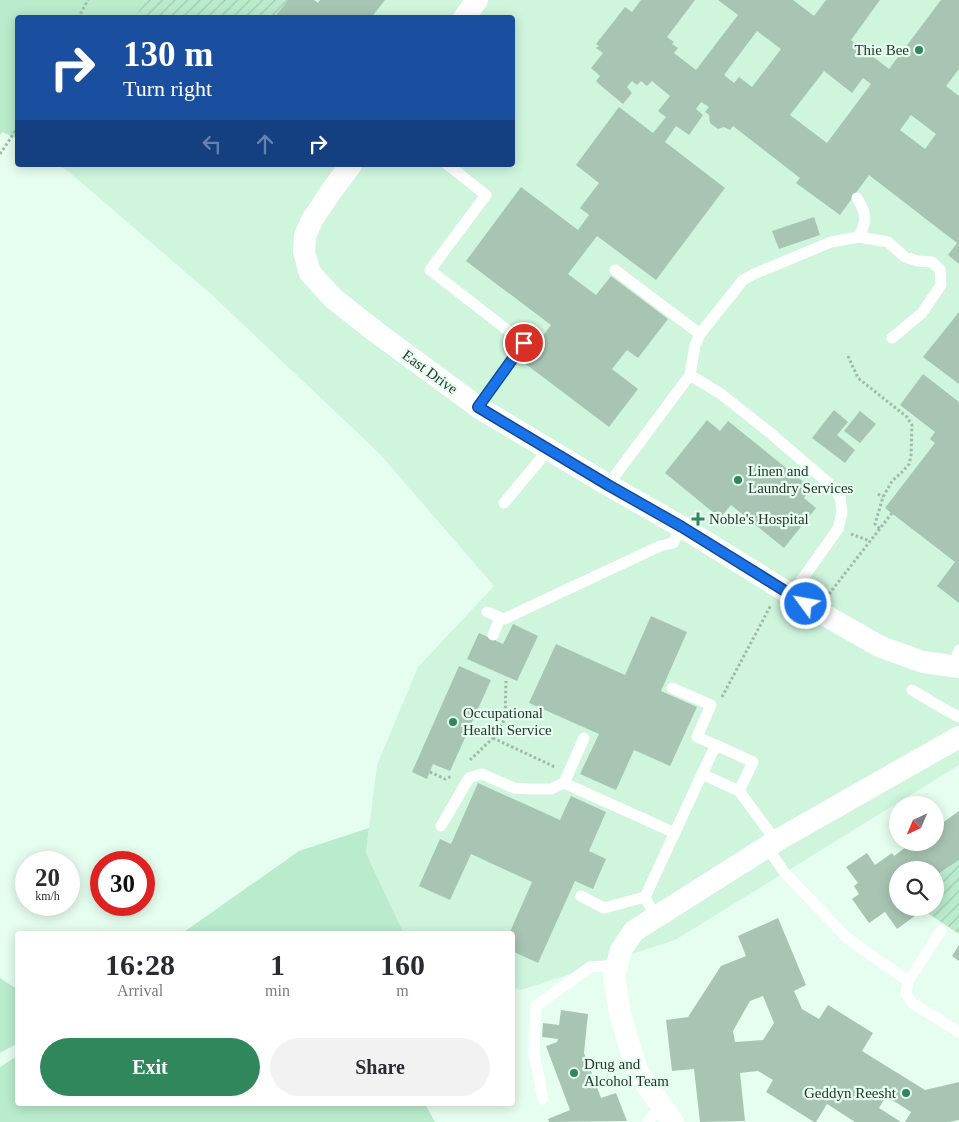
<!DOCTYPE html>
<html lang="en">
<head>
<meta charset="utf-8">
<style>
	:root { --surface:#fff; --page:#f2f2f3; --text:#2b2b33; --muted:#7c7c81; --accent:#30875b }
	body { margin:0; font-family:Georgia,serif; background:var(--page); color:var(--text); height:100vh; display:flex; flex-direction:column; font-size:19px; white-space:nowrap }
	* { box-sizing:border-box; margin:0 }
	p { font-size:16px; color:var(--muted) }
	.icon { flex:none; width:28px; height:28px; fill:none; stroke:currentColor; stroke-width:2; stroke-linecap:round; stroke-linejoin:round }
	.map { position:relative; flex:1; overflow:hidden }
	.details { position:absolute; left:15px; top:931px; width:500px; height:175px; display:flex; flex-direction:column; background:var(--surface); border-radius:5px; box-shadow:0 2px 12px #0003 }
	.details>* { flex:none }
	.top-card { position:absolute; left:15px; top:15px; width:500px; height:152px; border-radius:5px; box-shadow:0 2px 12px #0003; background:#1a4fa0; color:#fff; overflow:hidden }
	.needle { width:32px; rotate:224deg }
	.controls { position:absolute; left:889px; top:796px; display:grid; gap:10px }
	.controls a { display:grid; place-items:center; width:55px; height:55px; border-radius:50%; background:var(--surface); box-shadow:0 2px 12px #0003; font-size:25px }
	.speed { position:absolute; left:15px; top:851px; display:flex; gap:10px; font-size:25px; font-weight:700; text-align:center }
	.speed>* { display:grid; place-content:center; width:65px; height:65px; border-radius:50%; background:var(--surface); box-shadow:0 2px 12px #0003; line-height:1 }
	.speed small { font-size:12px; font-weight:400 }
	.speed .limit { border:8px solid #d22; background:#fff; color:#111 }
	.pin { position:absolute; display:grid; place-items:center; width:42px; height:42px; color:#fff; margin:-21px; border:2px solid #fff; border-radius:50%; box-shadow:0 1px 5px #0007 }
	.me { position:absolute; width:55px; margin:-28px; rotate:302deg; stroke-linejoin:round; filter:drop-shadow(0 0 4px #0008) }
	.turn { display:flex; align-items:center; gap:18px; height:105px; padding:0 25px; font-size:22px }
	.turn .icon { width:65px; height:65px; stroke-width:2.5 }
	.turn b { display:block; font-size:35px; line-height:42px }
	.lanes { display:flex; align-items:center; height:48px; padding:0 25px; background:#0003; justify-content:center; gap:25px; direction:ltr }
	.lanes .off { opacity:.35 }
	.eta { display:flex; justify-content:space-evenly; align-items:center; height:85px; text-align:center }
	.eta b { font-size:30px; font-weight:700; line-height:35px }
	.primary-button { display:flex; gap:10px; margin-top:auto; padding:10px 25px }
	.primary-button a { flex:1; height:58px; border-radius:30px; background:var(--accent); color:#fff; font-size:20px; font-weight:700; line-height:58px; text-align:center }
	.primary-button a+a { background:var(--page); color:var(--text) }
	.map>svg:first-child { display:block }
</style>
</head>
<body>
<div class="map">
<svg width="959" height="1122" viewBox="0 0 959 1122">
	<defs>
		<pattern id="garden-furrows" width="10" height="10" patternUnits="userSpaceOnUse" patternTransform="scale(1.25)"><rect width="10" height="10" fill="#baebcd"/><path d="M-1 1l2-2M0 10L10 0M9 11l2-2" fill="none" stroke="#a0cab0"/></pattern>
	</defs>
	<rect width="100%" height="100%" fill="#e6feef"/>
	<polygon fill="#cff5dd" points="145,0 959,0 959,765 675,940 521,990 513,988 512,934 404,934 366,853 377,765 418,667 494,586 379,453 211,294 69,172 58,165 512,165 512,18 135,17"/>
	<g fill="#baebcd">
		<polygon points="0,0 145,0 135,17 18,18 17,139 3,132 0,135"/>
		<polygon points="369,828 366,853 404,934 181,934 299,851"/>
		<polygon points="0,978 17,989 18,1043 0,1053"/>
		<polygon points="17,1056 18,1104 425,1104 435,1122 0,1122 0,1067"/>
	</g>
	<g fill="url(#garden-furrows)">
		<polygon points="145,0 288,0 274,17 135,17"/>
		<polygon points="959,860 959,934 923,910 921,908 935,908 935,876"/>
	</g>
	<g fill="#a8c5b3" fill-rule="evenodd">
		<polygon points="288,0 314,0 318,3 320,0 385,0 371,18 274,18"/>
		<path d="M641 0H695L667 37 674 42 672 44 678 48 674 53 696 70 738 15 718 0H793L814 16 826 0H880L851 40 889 69 941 0H959V69L946 86 959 96V264L948 255 957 243 869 175 840 215 796 183 800 178 733 126 730 130 724 127 718 129 710 123 709 115 705 112 709 107 701 102 696 109 703 115 689 135 676 126 665 142 725 188 656 280 597 236 568 274 596 295 611 276 668 319 638 358 627 350 612 369 638 389 609 427 523 362 551 325 466 261 521 187 578 230 589 215 580 208 599 183 576 165 619 107 653 133 666 117 658 111 670 96 652 81 647 86 641 81 637 85 632 81 627 87 632 93 623 104 600 85 596 81 600 76 591 68 603 53 596 48 599 46 596 44 625 7 632 12ZM757 31 781 49 752 87 739 77 734 83 724 75ZM824 71 852 93 863 78 871 84 827 143 790 115ZM911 115 936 134 925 149 900 130Z"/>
		<polygon points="814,217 820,235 779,249 772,231"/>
		<polygon points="959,312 959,384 923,357"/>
		<polygon points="923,374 959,402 959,603 937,586 955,562 885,508 935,443 930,439 935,432 900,405"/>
		<polygon points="834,410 848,422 837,435 855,450 845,463 812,438"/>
		<polygon points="860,411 876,424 860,443 844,431"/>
		<polygon points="707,420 720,431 728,421 811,488 804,498 816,508 784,548 731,505 720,518 665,473"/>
		<polygon points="651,616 687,632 661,691 697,707 670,766 634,750 616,790 580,774 599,734 529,703 556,644 625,675"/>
		<polygon points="513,624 538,636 517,681 467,659 479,633 503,644"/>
		<polygon points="459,666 491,680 450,771 433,764 427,779 412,772"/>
		<polygon points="478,783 560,820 571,796 606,812 589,851 606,859 593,889 575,881 538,963 512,951 512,934 509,934 532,882 471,854 450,900 419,886 440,839 451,844"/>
		<polygon points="959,811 959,860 935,876 935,870 898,870 898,908 921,908 923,910 897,929 885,912 869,923 852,899 859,894 854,886 858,883 846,867 867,853 875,865 892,853 894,856 913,842 935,842 935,828"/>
		<path d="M778 918 806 985 794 991 802 1009 819 1019 828 1005 873 1033 862 1051 925 1090 959 1082V1120L949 1122H905L911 1112 886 1096 879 1108 901 1122H855L827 1104 816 1122H814L766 1092 773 1080 758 1071 740 1073 745 1121 700 1122 694 1069 672 1071 666 1020 688 1017 721 966 746 956 738 936ZM763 996 774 1023 763 1040 735 1042 733 1031 750 1001Z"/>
		<polygon points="959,945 959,961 952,956"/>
		<polygon points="561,1010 588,1014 584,1053 601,1098 616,1093 627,1121 549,1122 548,1119 570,1110 546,1046 557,1042 558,1039 542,1037 543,1023 559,1025"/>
	</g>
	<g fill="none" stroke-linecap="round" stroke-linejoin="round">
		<g stroke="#a4b7ab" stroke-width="3" stroke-dasharray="2.5 2.5" stroke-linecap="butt">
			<polyline points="78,18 88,0"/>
			<polyline points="0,154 18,127"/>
			<polyline points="848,356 858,378 907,417 912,425 911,456 909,464 902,472 892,481 883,497 875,524 880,529"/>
			<polyline points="878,494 883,497"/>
			<polyline points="851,534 870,541"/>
			<polyline points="829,594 892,513"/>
			<polyline points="722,697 771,605"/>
			<polyline points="493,738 555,767"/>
			<polyline points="470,760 493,738 505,719 506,681"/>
			<polyline points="430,772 445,779 452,776"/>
		</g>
		<g stroke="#fff" stroke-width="11">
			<polyline points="448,165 486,195 430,270 524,343 478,407"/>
			<path d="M857 198C867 214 867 220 859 237"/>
			<polyline points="615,270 700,334"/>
			<polyline points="690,375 721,394 769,432 833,487 840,497 842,512 838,529 798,585 793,596"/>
			<polyline points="608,485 690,375 695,345 700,334 743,280 754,274 831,242 859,237 888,242 905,257 918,261 932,262 940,270 941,285 922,313 892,338"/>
			<polyline points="504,503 549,449"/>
			<polyline points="487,612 504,619 660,546 673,543 682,527"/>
			<polyline points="493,635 500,618"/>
			<polyline points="955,666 956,658 959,650"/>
			<polyline points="672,688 711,705 697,737 716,745"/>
			<polyline points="912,690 944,709 959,717"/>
			<polyline points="702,774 716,745 753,762 739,791"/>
			<polyline points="564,783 584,738"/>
			<polyline points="441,826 469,778 482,774 514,788 531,789 551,789 564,783 675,833"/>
			<polyline points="767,847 784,872 847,938 908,981 906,994 912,1003 959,1032"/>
			<polyline points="581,896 604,908 645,897"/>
			<polyline points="656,918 645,897 702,774 739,791 776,841"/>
			<polyline points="908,981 941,931"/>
			<polyline points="543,1099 534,1053 536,1006 590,967 617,965"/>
			<polyline points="648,1122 661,1106"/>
		</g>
		<g stroke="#fff" stroke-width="22">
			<polyline points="464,18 477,0"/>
			<polyline points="351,165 332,190 312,220 305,236 304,252 310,273 334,299 376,332 478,407 608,485 682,527 819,612 881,647 923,662 959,667"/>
			<polyline points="673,1122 637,1071 620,1014 614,976 621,950 634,931 776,841 959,737"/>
		</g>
	</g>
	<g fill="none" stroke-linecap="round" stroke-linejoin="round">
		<g stroke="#114b97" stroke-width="12">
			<polyline id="route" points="524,343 478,407 608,485 682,527 806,604"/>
		</g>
		<use href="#route" stroke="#1a73e8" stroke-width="9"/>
	</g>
	<g fill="#30875b" stroke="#e6feef" stroke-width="2">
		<circle cx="919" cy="50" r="5"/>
		<circle cx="738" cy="480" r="5"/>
		<path d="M695.5 511.5h5v5h5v5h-5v5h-5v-5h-5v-5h5z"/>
		<circle cx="453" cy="722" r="5"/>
		<circle cx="574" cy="1073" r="5"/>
		<circle cx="906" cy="1093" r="5"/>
	</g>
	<g text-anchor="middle" stroke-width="4.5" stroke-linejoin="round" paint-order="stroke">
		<g font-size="15" fill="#2a362e" stroke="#e6feef" text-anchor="start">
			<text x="909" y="55" text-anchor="end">Thie Bee</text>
			<text x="748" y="476">Linen and<tspan x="748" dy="17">Laundry Services</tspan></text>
			<text x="709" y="524">Noble's Hospital</text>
			<text x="463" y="718">Occupational<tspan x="463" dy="17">Health Service</tspan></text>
			<text x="584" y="1069">Drug and<tspan x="584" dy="17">Alcohol Team</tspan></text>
			<text x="896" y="1098" text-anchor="end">Geddyn Reesht</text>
		</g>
		<g font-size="15" fill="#2a362e" stroke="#e6feef">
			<text transform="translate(430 372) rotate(36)" y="5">East Drive</text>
		</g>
	</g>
</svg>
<div class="controls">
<a><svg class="needle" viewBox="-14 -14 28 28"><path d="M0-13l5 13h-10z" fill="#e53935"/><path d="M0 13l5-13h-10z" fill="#7c7c81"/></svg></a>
<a><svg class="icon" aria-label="search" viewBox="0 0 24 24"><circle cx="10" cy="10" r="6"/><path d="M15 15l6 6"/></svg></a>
</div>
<div class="speed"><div>20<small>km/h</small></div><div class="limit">30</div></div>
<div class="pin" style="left:524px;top:343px;background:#d93025"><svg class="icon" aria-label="arrive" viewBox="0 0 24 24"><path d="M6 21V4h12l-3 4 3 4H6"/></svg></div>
<svg class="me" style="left:806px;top:604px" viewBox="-20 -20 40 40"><circle r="17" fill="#1a73e8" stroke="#fff" stroke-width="3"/><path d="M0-11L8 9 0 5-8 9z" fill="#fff"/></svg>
<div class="top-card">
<div class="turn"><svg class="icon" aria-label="right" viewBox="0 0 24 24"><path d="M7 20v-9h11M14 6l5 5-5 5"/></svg><div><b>130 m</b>Turn right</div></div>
<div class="lanes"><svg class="icon off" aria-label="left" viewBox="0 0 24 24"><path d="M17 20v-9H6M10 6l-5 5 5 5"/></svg><svg class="icon off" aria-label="ahead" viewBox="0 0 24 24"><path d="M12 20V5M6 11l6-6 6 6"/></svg><svg class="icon" aria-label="right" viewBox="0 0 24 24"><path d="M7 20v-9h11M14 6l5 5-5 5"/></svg></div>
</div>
<section class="details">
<div class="eta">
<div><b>16:28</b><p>Arrival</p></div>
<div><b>1</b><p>min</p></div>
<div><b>160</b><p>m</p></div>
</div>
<div class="primary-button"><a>Exit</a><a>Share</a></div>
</section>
</div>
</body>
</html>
